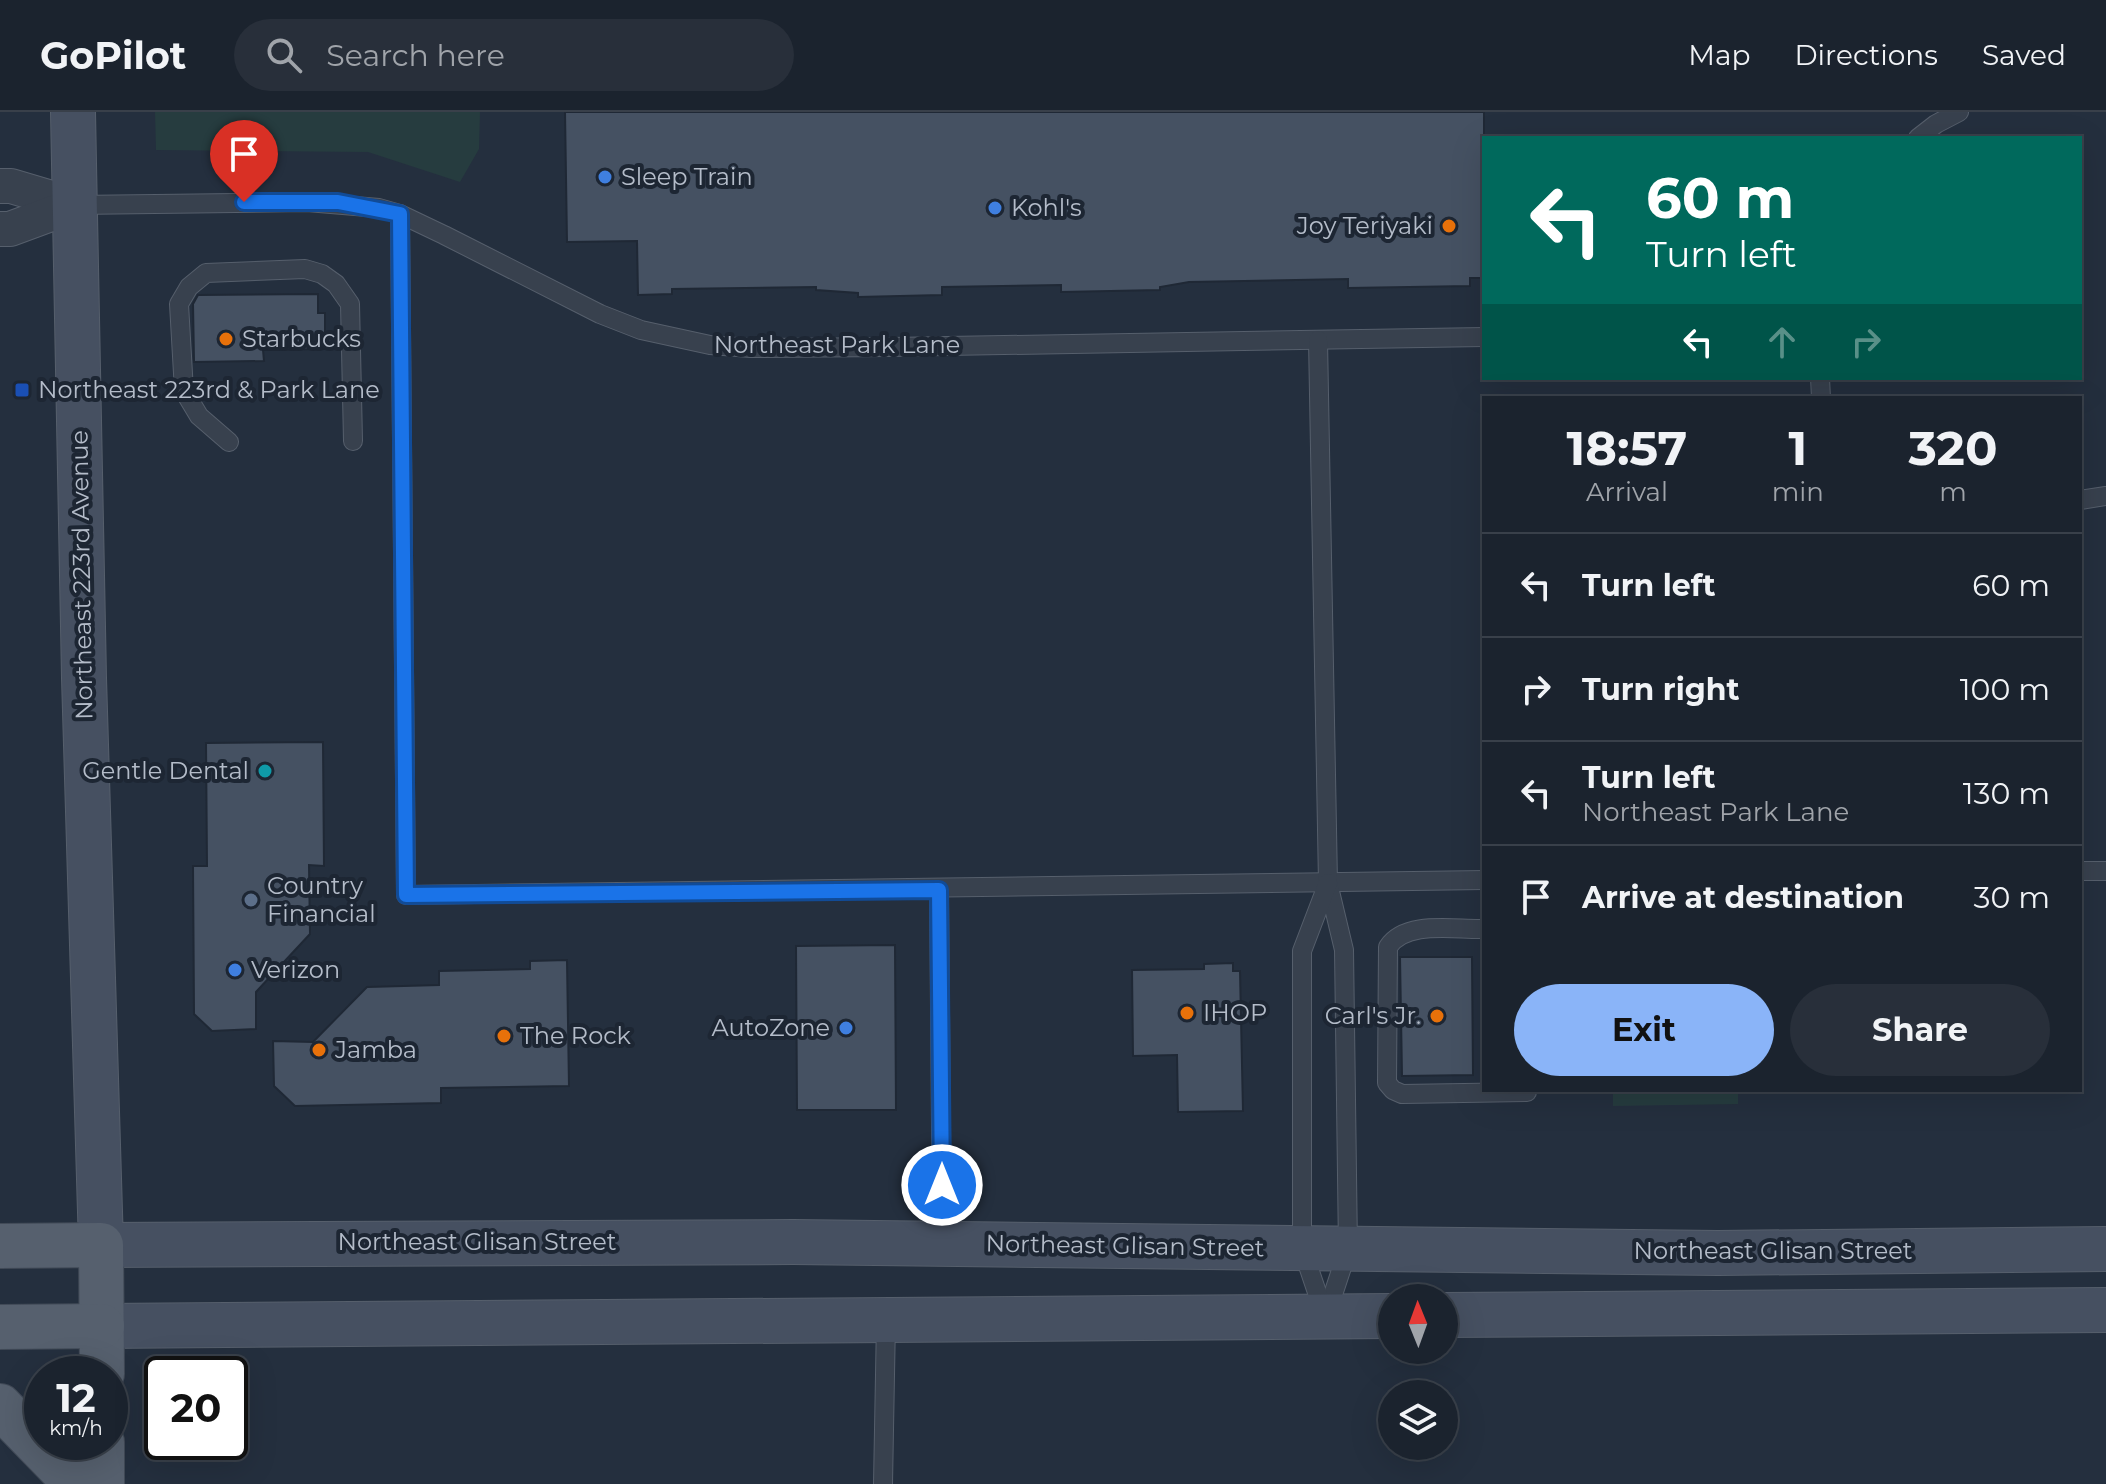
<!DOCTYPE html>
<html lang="en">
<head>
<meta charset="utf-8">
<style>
	:root { --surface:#1b232e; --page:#282f3a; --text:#f1f3f6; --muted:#a0a4aa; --line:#39404a; --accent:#8ab4f8 }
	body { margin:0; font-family:Montserrat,sans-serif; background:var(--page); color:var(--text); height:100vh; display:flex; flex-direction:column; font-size:30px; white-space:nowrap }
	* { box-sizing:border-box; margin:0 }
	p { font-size:26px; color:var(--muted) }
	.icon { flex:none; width:44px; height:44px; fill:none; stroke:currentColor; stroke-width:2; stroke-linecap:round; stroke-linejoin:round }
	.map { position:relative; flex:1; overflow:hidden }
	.panel { position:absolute; left:1482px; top:284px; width:600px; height:696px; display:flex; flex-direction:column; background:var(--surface); border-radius:0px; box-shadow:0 8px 32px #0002,0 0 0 2px var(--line) }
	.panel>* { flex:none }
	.guide { position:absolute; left:1482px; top:24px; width:600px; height:244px; border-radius:0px; box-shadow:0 8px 32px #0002,0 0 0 2px var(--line); background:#00695c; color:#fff; overflow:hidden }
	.needle { width:52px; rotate:359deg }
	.controls { position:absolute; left:1378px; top:1172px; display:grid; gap:16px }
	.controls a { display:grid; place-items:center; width:80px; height:80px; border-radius:50%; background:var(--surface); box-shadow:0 8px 32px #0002,0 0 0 2px var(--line); font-size:40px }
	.speed { position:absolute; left:24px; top:1244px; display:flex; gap:16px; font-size:40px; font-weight:700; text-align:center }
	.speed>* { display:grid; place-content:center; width:104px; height:104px; border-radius:50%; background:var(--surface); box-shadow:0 8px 32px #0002,0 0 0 2px var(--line); line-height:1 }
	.speed small { font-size:20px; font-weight:400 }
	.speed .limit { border:4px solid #111; border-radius:12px; background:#fff; color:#111 }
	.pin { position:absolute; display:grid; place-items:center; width:68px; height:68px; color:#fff; margin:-82px -34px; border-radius:50% 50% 50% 0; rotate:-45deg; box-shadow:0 0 8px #0007 }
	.pin .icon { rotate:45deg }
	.me { position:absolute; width:88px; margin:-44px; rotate:0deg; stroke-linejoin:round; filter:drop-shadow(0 0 6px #0008) }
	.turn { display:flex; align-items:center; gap:28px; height:168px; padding:0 32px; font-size:36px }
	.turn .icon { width:104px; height:104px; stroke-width:2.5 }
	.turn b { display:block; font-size:56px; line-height:68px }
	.lanes { display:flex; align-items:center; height:76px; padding:0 32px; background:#0003; justify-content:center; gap:40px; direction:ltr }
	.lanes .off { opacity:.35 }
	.eta { display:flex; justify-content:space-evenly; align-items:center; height:136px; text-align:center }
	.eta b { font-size:48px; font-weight:700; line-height:56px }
	.button { display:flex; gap:16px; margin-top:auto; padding:16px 32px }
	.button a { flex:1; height:92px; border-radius:48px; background:var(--accent); color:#111; font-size:32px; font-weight:700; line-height:92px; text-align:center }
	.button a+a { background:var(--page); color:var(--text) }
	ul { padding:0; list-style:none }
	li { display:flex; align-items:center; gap:24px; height:104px; padding:0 32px; border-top:2px solid var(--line) }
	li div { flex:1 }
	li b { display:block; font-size:30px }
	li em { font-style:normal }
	header { display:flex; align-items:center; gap:48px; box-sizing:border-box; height:112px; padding:0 40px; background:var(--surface); border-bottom:2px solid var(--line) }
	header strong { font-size:38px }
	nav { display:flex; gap:44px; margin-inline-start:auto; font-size:28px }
	.search { width:560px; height:72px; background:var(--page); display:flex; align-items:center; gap:20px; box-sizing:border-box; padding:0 28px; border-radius:44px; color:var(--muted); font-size:30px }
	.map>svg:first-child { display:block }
</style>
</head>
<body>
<header>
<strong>GoPilot</strong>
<div class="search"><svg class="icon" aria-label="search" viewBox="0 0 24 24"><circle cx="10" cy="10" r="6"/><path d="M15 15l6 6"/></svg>Search here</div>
<nav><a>Map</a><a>Directions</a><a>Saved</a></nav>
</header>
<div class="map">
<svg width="2106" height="1372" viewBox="0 0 2106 1372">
	<rect width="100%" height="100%" fill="#242f3e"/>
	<g fill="#263c3f">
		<polygon points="155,0 480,0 479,37 460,70 368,40 156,38"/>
		<polygon points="1613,978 1738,978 1738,992 1613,994"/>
	</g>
	<g fill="#455162" stroke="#1f2835" stroke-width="2">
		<polygon points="565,0 1484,0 1484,166 1470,166 1470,174 1348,176 1348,167 1189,170 1160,175 1160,178 1061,180 1061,173 942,175 942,183 858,185 858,181 816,178 816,175 672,177 672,182 638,183 637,129 567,130"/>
		<polygon points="318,182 318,201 325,201 325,237 263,238 264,249 194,250 193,192 198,183"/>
		<polygon points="323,630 324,754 309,753 310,822 256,880 256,917 212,919 194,902 193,754 207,754 206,631"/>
		<polygon points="895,833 896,998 797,998 796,834"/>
		<polygon points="1400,845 1472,845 1473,963 1402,964"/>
		<polygon points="567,848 569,974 441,976 441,991 295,994 274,974 273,929 313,930 367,875 439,873 439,859 530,857 530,849"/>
		<polygon points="1233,851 1233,859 1240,859 1243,999 1178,1000 1177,943 1133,944 1132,858 1204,857 1204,852"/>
	</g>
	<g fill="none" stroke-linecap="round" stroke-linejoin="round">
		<g stroke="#565f6c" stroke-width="20">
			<g id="service">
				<polyline points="1918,26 1936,12 1959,0"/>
				<polyline points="75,93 307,90 379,96 400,102 444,123 600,202 641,218 710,233 751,236 890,235 1484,225"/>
				<polyline points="400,102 406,783 1484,768"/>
				<polyline points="1318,228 1328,771 1344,838 1348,1137 1326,1204"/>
				<polyline points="1820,266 1821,286"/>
				<polyline points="229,330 199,304 184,279 179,192 189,175 206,161 305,157 322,162 336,172 350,192 353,329"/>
				<polyline points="2080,388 2106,384"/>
				<polyline points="2080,759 2106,759"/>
				<polyline points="939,778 942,1132"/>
				<path d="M1484 817C1454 818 1406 808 1388 835L1387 971 1393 978 1402 982 1527 980"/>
				<polyline points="1325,1204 1302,1136 1302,839 1328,771"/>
				<polyline points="883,1372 886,1208"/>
			</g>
		</g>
		<g stroke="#565f6c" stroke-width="36">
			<g id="minor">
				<polyline points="0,74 11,74 75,93"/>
				<polyline points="0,117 10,117 75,93"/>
			</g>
		</g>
		<g stroke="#565f6c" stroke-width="46">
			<g id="secondary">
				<polyline points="73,0 84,566 101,1133 793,1130 1718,1141 2106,1137"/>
				<polyline points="1444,1203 2106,1198"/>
				<polyline points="102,1214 1392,1204"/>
			</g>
		</g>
		<g stroke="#414a57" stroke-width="46">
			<g id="primary">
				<polyline points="0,1134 101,1133 102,1262"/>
				<polyline points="0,1215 102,1214"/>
				<polyline points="0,1294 76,1372"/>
				<polyline points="102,1372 102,1330"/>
			</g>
		</g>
		<use href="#service" stroke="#38414e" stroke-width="18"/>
		<use href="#minor" stroke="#38414e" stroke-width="34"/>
		<use href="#secondary" stroke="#465061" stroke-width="44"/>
		<use href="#primary" stroke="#56606e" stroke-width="44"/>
	</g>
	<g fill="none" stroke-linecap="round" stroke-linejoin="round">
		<g stroke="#114b97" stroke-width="20">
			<polyline id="route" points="244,90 338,90 400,102 406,783 939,778 942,1073"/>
		</g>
		<use href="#route" stroke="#1a73e8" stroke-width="14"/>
	</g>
	<g fill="#3f7fe0" stroke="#1d2633" stroke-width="3">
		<circle cx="605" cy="65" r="8"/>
		<circle cx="995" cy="96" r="8"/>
		<circle cx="235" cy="858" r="8"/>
		<circle cx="846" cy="916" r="8"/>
	</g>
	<g fill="#e8710a" stroke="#1d2633" stroke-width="3">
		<circle cx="1449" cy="114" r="8"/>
		<circle cx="226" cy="227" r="8"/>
		<circle cx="1187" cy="901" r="8"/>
		<circle cx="1437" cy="904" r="8"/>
		<circle cx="504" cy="924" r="8"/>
		<circle cx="319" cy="938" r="8"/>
	</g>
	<rect fill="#1a4fb4" stroke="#1d2633" stroke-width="3" x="14" y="270" width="16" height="16" rx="4"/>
	<circle fill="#0f9aa8" stroke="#1d2633" stroke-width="3" cx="265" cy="659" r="8"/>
	<circle fill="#5c6f8a" stroke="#1d2633" stroke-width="3" cx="251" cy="788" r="8"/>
	<g text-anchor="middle" stroke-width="8" stroke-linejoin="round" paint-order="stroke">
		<g font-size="24" fill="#b4bcc9" stroke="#1d2633" text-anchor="start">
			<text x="621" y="73">Sleep Train</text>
			<text x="1011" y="104">Kohl's</text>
			<text x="1433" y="122" text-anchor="end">Joy Teriyaki</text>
			<text x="242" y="235">Starbucks</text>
			<text x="38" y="286">Northeast 223rd &amp; Park Lane</text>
			<text x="249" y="667" text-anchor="end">Gentle Dental</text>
			<text x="267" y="782">Country<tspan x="267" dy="28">Financial</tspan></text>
			<text x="251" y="866">Verizon</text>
			<text x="1203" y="909">IHOP</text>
			<text x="1421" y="912" text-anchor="end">Carl's Jr.</text>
			<text x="830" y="924" text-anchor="end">AutoZone</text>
			<text x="520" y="932">The Rock</text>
			<text x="335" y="946">Jamba</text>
		</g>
		<g font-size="24" fill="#b4bcc9" stroke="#1d2633">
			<text x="837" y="241">Northeast Park Lane</text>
			<text transform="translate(82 463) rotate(-91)" y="8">Northeast 223rd Avenue</text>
			<text x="477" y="1138">Northeast Glisan Street</text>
			<text transform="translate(1125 1134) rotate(1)" y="8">Northeast Glisan Street</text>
			<text x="1773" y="1147">Northeast Glisan Street</text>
		</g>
	</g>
</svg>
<div class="controls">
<a><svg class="needle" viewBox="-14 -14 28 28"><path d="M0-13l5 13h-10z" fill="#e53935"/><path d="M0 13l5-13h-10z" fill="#a0a4aa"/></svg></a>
<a><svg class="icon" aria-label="layers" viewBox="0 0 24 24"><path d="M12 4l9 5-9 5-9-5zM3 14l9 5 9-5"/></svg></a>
</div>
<div class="speed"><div>12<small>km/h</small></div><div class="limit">20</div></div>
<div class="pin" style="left:244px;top:90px;background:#d93025"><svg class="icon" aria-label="arrive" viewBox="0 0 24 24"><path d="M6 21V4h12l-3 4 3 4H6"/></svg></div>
<svg class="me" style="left:942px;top:1073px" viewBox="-20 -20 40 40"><circle r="17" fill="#1a73e8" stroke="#fff" stroke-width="3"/><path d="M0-11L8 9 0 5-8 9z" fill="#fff"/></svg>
<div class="guide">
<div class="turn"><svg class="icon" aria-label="left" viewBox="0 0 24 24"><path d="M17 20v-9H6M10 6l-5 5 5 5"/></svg><div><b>60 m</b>Turn left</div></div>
<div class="lanes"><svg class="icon" aria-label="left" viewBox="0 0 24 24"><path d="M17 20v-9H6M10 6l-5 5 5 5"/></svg><svg class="icon off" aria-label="ahead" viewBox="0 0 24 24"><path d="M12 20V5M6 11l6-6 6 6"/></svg><svg class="icon off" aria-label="right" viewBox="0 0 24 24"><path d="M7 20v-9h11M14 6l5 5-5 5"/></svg></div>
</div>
<section class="panel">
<div class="eta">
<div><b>18:57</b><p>Arrival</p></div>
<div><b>1</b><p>min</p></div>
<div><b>320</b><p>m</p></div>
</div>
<ul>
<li><svg class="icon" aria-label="left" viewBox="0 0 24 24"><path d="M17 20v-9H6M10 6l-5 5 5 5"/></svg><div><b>Turn left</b></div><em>60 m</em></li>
<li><svg class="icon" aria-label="right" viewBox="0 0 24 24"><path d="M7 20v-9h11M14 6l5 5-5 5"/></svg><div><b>Turn right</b></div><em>100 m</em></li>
<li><svg class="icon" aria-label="left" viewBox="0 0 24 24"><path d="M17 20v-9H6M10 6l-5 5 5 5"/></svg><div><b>Turn left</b><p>Northeast Park Lane</p></div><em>130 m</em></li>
<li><svg class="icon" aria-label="arrive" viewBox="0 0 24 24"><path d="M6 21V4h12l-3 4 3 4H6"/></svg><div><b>Arrive at destination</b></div><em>30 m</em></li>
</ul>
<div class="button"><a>Exit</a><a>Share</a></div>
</section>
</div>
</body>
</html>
